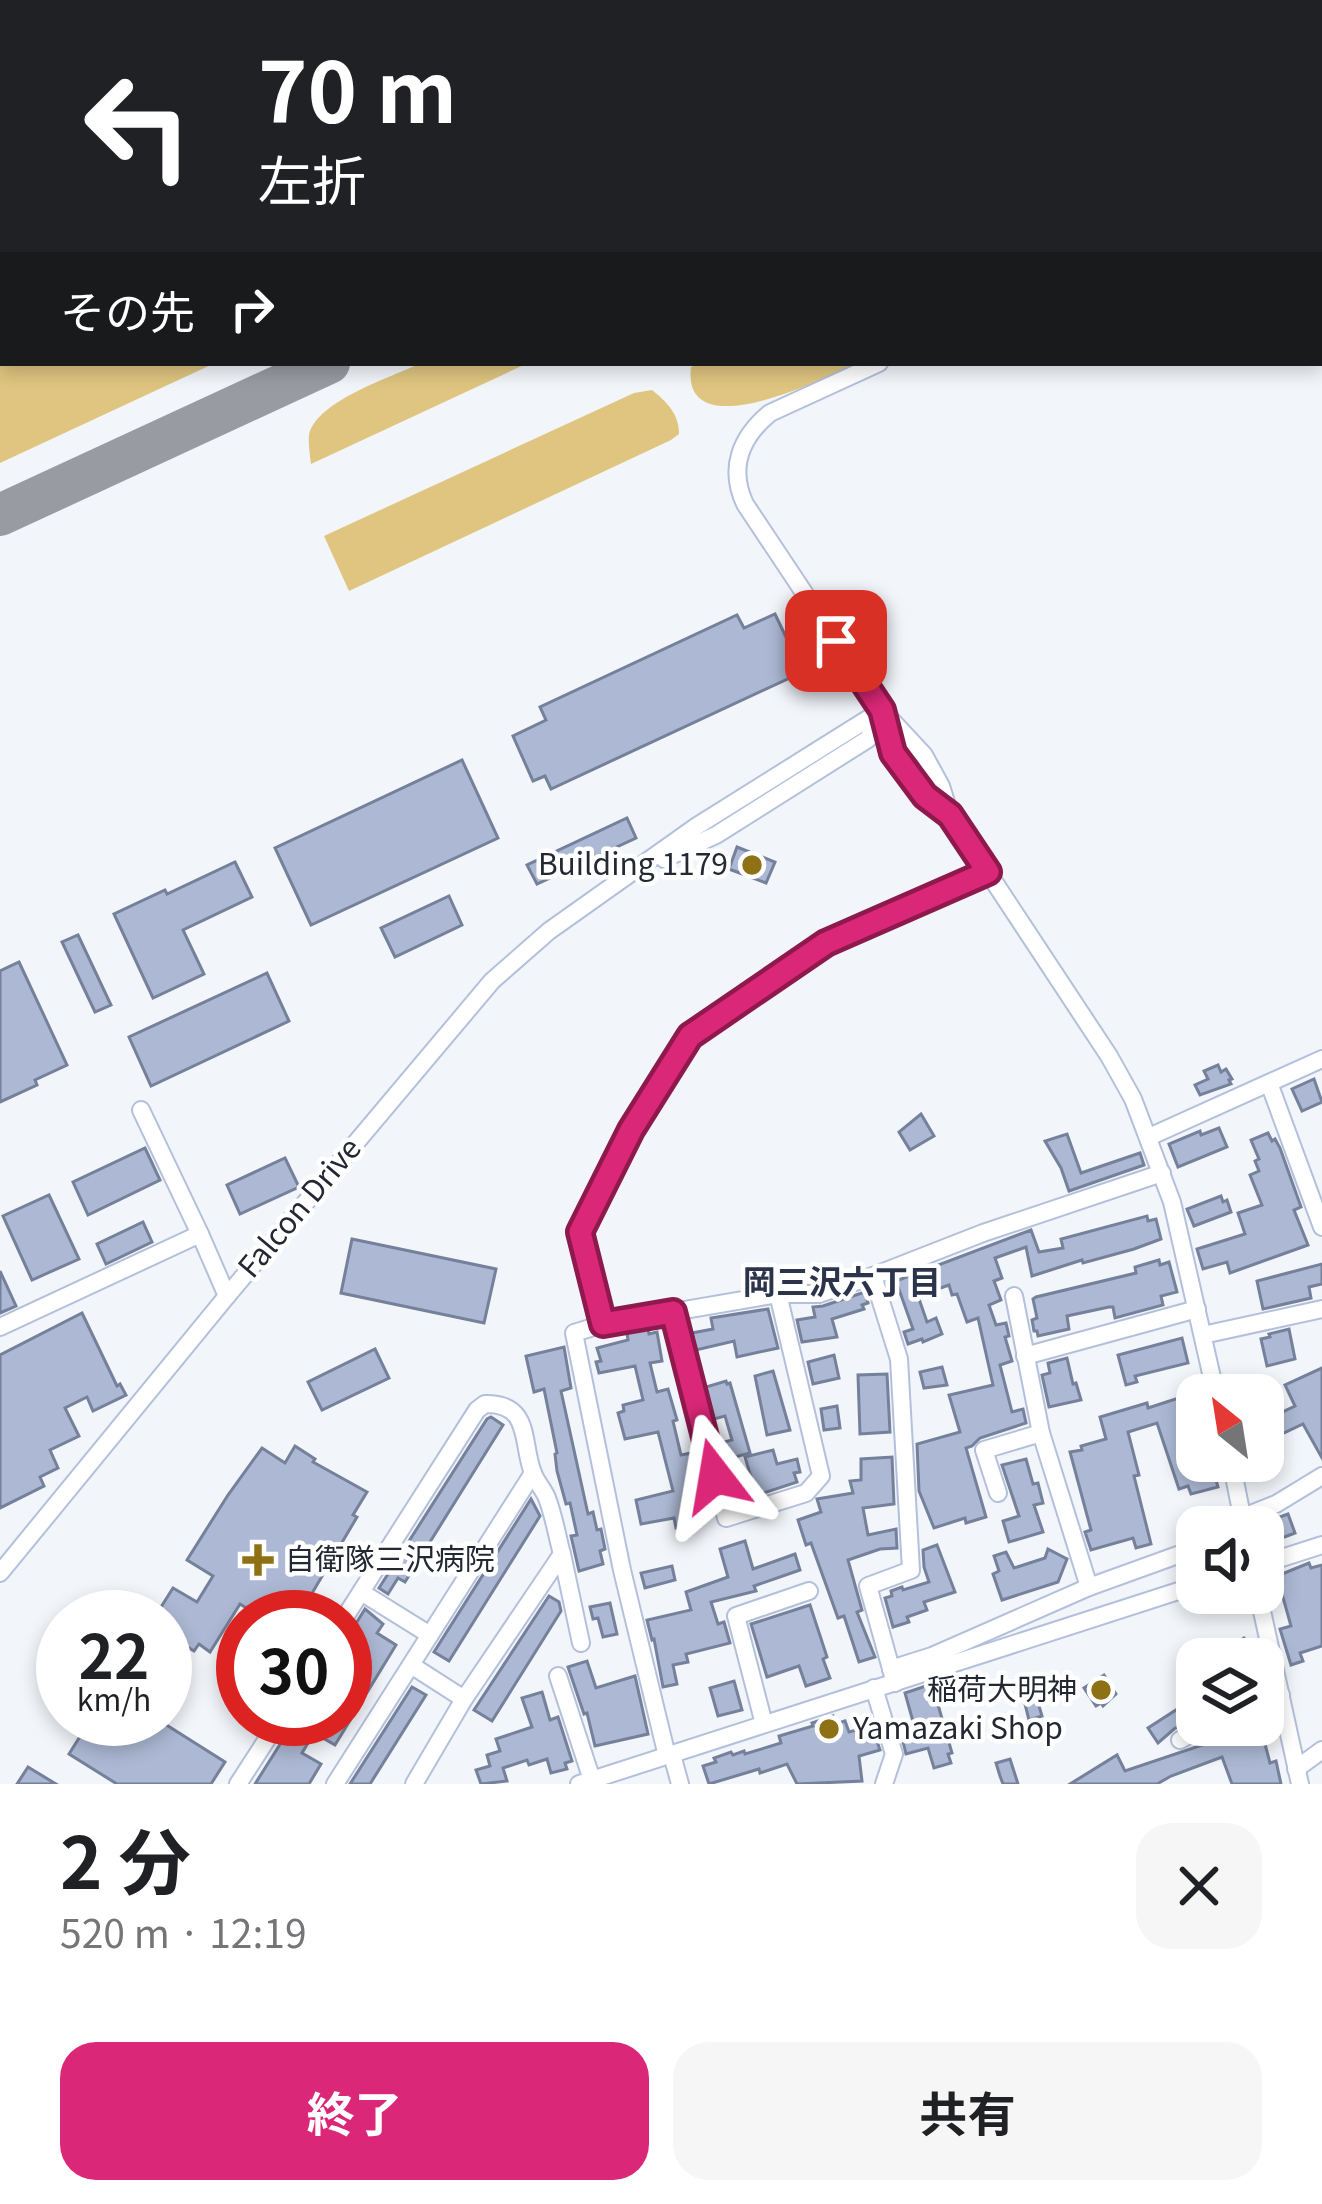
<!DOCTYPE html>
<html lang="ja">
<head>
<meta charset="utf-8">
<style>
	:root { --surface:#fff; --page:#f6f6f6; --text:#202124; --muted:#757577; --accent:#db2777 }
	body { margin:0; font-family:Georgia,"Noto Sans JP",serif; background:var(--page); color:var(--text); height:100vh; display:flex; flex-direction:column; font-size:45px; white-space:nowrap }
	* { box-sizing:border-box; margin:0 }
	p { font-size:39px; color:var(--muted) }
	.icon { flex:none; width:66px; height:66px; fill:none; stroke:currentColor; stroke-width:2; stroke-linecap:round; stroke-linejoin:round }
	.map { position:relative; height:1784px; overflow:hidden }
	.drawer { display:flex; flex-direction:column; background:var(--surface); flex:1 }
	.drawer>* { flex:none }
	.top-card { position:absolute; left:0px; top:0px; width:1323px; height:366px; box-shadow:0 6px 18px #0003; background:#202124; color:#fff; overflow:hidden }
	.needle { width:78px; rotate:330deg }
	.buttons { position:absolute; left:1176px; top:1374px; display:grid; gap:24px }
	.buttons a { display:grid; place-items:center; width:108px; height:108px; border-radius:24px; background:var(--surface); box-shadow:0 6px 18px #0003; font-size:60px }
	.speed { position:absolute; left:36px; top:1590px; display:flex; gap:24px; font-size:60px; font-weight:700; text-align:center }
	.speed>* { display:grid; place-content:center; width:156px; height:156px; border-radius:50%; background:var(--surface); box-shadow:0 6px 18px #0003; line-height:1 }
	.speed small { font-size:30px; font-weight:400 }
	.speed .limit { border:18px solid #d22; background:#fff; color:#111 }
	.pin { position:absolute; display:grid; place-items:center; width:102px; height:102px; color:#fff; margin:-51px; border-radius:24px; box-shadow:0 6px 18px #0006 }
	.me { position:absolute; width:132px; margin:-66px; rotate:346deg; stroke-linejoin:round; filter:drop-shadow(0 0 9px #0008) }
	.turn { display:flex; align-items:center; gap:42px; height:252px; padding:0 60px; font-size:54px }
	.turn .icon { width:156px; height:156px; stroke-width:2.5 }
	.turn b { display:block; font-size:84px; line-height:102px }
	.then { display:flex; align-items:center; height:114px; padding:0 60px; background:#0003; gap:24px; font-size:45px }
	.round { display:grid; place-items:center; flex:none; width:126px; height:126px; border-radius:36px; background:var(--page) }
	.overview { display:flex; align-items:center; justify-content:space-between; height:204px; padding:0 60px }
	h1 { font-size:72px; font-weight:700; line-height:90px }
	.cta { display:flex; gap:24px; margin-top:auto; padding:24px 60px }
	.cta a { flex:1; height:138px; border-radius:36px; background:var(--accent); color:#fff; font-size:48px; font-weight:700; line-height:138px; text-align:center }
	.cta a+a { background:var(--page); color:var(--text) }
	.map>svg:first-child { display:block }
</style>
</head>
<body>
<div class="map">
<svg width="1322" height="1784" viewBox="0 0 1322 1784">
	<rect width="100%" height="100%" fill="#f2f5fa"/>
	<g fill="#dfc57f">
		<polygon points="216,0 999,0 992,3 218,3"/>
		<polygon points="3,3 3,363 215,363 0,463 0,5"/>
		<path d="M421 363H528L311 464C310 455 308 444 309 435 316 401 392 377 421 363Z"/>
		<path d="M701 363H857C824 379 681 449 691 367Z"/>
		<path d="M652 390C667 402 679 414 679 434L671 440 349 591 324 536 634 393Z"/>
	</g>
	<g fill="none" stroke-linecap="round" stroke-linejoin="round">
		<g stroke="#989ca2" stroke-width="42">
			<polyline points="174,0 175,3"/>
			<polyline points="1103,3 1109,0"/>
			<polyline points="0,515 329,363"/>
		</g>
	</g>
	<g fill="#adb9d4" stroke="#75809a" stroke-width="3">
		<polygon points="775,614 795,656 787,660 794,676 551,789 545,776 533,781 513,736 546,720 540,707 737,615 744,628"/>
		<polygon points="462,760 498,838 311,925 275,848"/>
		<polygon points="627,818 636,838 537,884 527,865"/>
		<polygon points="737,847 775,862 766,883 729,869"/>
		<polygon points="235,862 252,897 183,930 204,974 153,998 114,914 165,890 167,894"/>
		<polygon points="449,896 462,925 395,957 381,928"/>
		<polygon points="78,935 111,1005 95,1012 62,942"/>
		<polygon points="19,962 67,1065 35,1080 37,1085 0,1102 0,971"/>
		<polygon points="267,973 289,1021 151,1086 129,1037"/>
		<polygon points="1218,1065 1221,1072 1226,1069 1232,1079 1229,1080 1231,1084 1200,1095 1195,1085 1208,1079 1204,1071"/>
		<polygon points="1314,1079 1322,1102 1302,1111 1292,1089"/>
		<polygon points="921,1114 934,1136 910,1150 899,1132"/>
		<polygon points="1219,1128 1227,1147 1178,1167 1169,1144 1200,1131 1201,1135"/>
		<polygon points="1268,1133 1272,1141 1275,1139 1280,1148 1301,1207 1294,1210 1308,1245 1230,1273 1227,1262 1203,1269 1197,1249 1245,1234 1238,1213 1262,1205 1250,1175 1259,1171 1255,1161 1259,1159 1251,1140"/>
		<polygon points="1067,1134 1081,1173 1140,1153 1144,1165 1069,1191 1061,1168 1045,1141"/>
		<polygon points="145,1148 160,1180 88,1215 73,1182"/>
		<polygon points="285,1158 299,1187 240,1214 227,1185"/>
		<polygon points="49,1195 79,1259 32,1280 3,1216"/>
		<polygon points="1221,1196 1223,1202 1227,1200 1231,1212 1194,1226 1187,1209"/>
		<polygon points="1147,1216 1148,1221 1156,1219 1161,1239 1134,1249 1083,1263 1082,1260 1032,1276 1026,1247 995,1258 1002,1278 994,1281 1001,1300 989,1305 996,1325 1006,1323 1009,1336 1005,1337 1012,1361 1000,1365 1012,1412 1023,1409 1026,1423 980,1438 972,1446 966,1448 986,1517 966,1523 965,1518 934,1528 919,1491 917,1444 960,1432 949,1395 993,1385 978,1318 967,1322 957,1294 952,1295 949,1285 918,1296 927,1322 936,1318 942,1334 923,1342 922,1339 908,1344 904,1332 913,1329 896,1281 1031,1230 1039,1252 1063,1248 1061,1239"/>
		<polygon points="143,1222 152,1242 106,1264 97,1244"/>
		<polygon points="352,1239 496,1269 484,1323 341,1293"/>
		<polygon points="1159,1260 1160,1265 1169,1262 1177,1292 1161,1296 1163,1305 1115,1318 1113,1307 1109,1307 1067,1316 1069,1329 1038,1336 1037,1331 1034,1331 1032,1320 1037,1318 1033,1299 1036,1297 1136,1273 1135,1267"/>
		<polygon points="1322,1264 1322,1284 1309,1287 1311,1298 1263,1309 1257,1281"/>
		<polygon points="0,1271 16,1306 0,1313"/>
		<polygon points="865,1292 868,1303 862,1305 864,1309 832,1319 837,1337 802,1342 797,1320 815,1317 813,1307 823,1306"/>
		<polygon points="768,1309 778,1348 737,1357 734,1341 696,1350 692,1333 713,1329 711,1318"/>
		<polygon points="82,1313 117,1386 120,1384 126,1395 93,1411 87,1397 65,1408 79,1436 50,1450 58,1468 40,1477 44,1486 0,1508 0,1355"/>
		<polygon points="648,1329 649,1334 657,1332 662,1361 650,1363 657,1392 668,1389 677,1420 673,1421 681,1455 696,1452 700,1470 688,1473 696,1524 676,1528 674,1518 641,1524 636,1500 673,1491 658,1432 625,1439 618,1413 624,1411 623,1405 643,1400 635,1366 599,1373 596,1362 601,1361 597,1348 628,1340 627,1333"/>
		<polygon points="1289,1329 1295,1359 1267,1366 1261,1339 1270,1337 1269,1334"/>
		<polygon points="1182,1338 1188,1363 1135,1376 1137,1382 1126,1385 1118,1355"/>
		<polygon points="564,1347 571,1388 561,1391 588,1514 593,1512 597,1530 601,1529 605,1549 600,1551 603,1564 579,1571 571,1536 577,1535 570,1503 566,1504 557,1471 555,1454 557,1453 544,1389 534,1392 526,1356"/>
		<polygon points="375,1349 389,1378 322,1410 308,1382"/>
		<polygon points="834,1355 839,1378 813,1384 808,1362"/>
		<polygon points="1067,1358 1073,1384 1076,1383 1081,1400 1049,1407 1042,1375 1050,1373 1048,1363"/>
		<polygon points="942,1367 947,1385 924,1388 920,1372"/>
		<polygon points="1322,1368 1322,1458 1303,1424 1263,1443 1263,1421 1295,1406 1285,1385"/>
		<polygon points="773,1371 790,1430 767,1435 755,1376"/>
		<polygon points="887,1374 890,1432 860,1434 858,1375"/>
		<polygon points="726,1381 727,1384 730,1383 750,1453 724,1460 720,1443 732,1440 725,1416 714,1419 706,1387"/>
		<polygon points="1197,1392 1197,1404 1190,1407 1197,1428 1197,1466 1211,1462 1218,1487 1191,1494 1188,1486 1179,1489 1157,1423 1128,1432 1139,1475 1134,1476 1151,1544 1136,1548 1133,1538 1091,1550 1085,1532 1091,1530 1070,1452 1082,1450 1081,1446 1106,1439 1100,1417 1147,1403 1148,1408"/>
		<polygon points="837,1406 840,1428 824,1430 821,1409"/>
		<polygon points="491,1417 503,1425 405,1582 398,1578 388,1594 379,1588 487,1419"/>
		<polygon points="295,1446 315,1459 313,1462 367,1492 353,1515 357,1517 298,1617 261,1617 240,1604 210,1652 199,1644 194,1651 165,1633 165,1617 156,1615 173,1588 197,1602 213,1576 187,1560 228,1495 262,1448 285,1463"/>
		<polygon points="773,1450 777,1464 797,1459 800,1472 794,1473 797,1482 739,1501 734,1482 751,1477 745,1457"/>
		<polygon points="892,1457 894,1504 863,1508 868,1535 896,1529 897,1548 880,1549 848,1560 862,1610 857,1612 875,1657 859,1662 844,1616 838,1618 811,1543 806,1545 798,1520 821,1512 817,1499 853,1493 850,1481 861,1480 861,1459"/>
		<polygon points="1026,1459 1033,1484 1038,1483 1043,1503 1034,1505 1043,1532 1009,1542 1003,1521 1019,1516 1002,1465"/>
		<polygon points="531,1499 540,1516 449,1661 434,1652"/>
		<polygon points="1288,1514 1295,1533 1263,1545 1263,1523"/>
		<polygon points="745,1541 753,1569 795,1554 800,1570 754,1586 756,1591 711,1602 718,1624 724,1622 730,1643 686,1654 688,1662 673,1665 677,1684 663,1687 654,1639 652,1640 647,1620 691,1610 686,1592 728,1577 720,1549"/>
		<polygon points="937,1545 955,1592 924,1602 927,1610 907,1617 909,1622 893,1627 885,1598 892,1596 891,1591 902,1587 903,1590 929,1582 924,1567 923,1550"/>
		<polygon points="1048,1549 1067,1559 1058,1582 1002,1600 993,1574 999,1571 994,1556 1006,1552 1014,1568 1045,1558"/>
		<polygon points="1309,1563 1311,1568 1322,1565 1322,1646 1300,1653 1303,1661 1291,1665 1280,1629 1291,1626 1277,1576"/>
		<polygon points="672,1566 675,1580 645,1588 641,1573"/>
		<polygon points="549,1596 559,1602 561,1611 492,1721 474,1710"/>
		<polygon points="610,1603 617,1634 603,1637 598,1618 593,1619 590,1607"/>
		<polygon points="810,1605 827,1657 823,1659 830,1678 806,1686 799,1666 767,1677 751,1624"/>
		<polygon points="365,1609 383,1624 377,1633 396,1645 335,1745 314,1733 302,1753 321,1764 309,1784 255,1784 296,1719 345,1719 345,1641"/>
		<polygon points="1244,1638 1254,1653 1245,1659 1228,1659 1223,1651"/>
		<polygon points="587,1661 596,1688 635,1676 648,1734 595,1746 587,1713 584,1714 568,1667"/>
		<polygon points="1104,1675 1116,1694 1103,1706 1101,1703 1096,1706 1084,1688"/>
		<polygon points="734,1681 742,1710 718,1716 710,1688"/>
		<polygon points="932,1684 952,1753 948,1754 951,1763 934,1768 928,1748 906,1754 900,1729 914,1725 905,1693"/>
		<polygon points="412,1687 426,1695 370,1784 350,1784"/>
		<polygon points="542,1692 550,1720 558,1717 572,1761 565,1763 567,1769 551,1773 547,1759 529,1765 527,1760 503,1768 507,1781 481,1784 476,1770 490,1766 487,1755 500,1751 496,1739 532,1727 522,1698"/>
		<polygon points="1036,1696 1042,1716 1029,1720 1024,1700"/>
		<polygon points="1193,1699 1197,1707 1197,1716 1174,1729 1158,1743 1148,1728"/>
		<polygon points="833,1716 836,1724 845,1721 849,1732 872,1726 880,1750 859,1756 862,1781 797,1784 787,1764 760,1773 759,1769 709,1784 703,1766 716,1762 714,1758 731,1752 733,1755 744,1751 745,1754 781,1743 779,1736 813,1726 812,1723"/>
		<polygon points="91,1719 157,1719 225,1762 211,1784 117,1784 69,1754"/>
		<polygon points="1249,1725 1260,1725 1270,1763 1276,1761 1281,1784 1232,1784 1222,1757 1171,1776 1157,1784 1070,1784 1117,1755 1125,1771 1229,1736 1228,1733"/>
		<polygon points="1010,1759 1018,1784 1003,1784 1000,1776 996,1763"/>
		<polygon points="28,1767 56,1784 17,1784"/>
	</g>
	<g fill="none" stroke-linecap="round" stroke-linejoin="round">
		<g stroke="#b4c0db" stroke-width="20">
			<g id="minor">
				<polyline points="972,0 974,3"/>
				<polyline points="1320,155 1322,154"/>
				<path d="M879 363 770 413C741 437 728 468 745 504L882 710 924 755 941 786 950 815 1109 1056 1133 1099 1172 1202 1216 1395"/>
				<path d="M883 714C892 760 913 786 949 815"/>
				<polyline points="664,859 716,835 868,739 882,711"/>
				<polyline points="1269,1083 1322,1227"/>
				<polyline points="1149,1137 1322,1059"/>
				<polyline points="200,1234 227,1296"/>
				<polyline points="873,1276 899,1359 911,1570 868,1586 895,1683"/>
				<polyline points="1014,1296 1041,1433 1089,1587"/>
				<polyline points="673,1312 726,1518 806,1493 821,1476 778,1294"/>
				<polyline points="603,1324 580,1232 631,1130 690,1036 826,943 988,872"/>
				<polyline points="0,1327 200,1234 141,1110"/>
				<polyline points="1203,1335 1322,1309"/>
				<polyline points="1025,1356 1197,1309"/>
				<polyline points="1231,1461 1244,1526"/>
				<polyline points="998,1493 984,1450 1041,1433"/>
				<polyline points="1243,1517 1276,1504 1322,1476"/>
				<polyline points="1263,1564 1322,1545"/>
				<polyline points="0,1573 227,1296 492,981 549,931 697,826 882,710"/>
				<polyline points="361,1592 430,1635"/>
				<polyline points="1258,1593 1300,1784"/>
				<path d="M345 1617 477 1410 485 1404C532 1403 521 1443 533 1473 536 1482 544 1490 547 1498 554 1516 557 1536 562 1554"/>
				<polyline points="411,1665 464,1699"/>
				<polyline points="891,1669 932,1656 1089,1587 1197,1548"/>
				<polyline points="558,1676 592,1780"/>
				<polyline points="874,1688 894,1754 884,1784"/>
				<polyline points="1263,1700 1281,1695"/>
				<polyline points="764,1724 736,1616 809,1591"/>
				<polyline points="1180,1740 1208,1725"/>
				<polyline points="672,1755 680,1784"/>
				<polyline points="667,1756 622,1570 574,1333 603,1324 778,1294 819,1294 873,1276 983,1233 1162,1173"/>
				<polyline points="1296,1769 1322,1750"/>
				<polyline points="238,1784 280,1719"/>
				<polyline points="335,1784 533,1473"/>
				<polyline points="414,1784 464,1699 562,1554 581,1643"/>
				<polyline points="579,1784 1197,1585"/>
			</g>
		</g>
		<use href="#minor" stroke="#fff" stroke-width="16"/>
	</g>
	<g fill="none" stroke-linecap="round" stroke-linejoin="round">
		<g stroke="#8e194d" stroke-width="30">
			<polyline id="route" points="715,1476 673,1312 603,1324 580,1232 631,1130 690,1036 826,943 988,872 950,815 925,796 893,753 882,710 836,641"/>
		</g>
		<use href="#route" stroke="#db2777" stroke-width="21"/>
	</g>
	<g fill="#8e7115" stroke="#fff" stroke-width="4.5">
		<circle cx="752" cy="865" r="12"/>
		<path d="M252 1542h12v12h12v12h-12v12h-12v-12h-12v-12h12z"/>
		<circle cx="1101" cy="1690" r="12"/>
		<circle cx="829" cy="1729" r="12"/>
	</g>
	<g text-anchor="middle" stroke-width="9" stroke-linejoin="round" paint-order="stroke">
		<g font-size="30" fill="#232832" stroke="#fff" text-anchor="end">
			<text x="728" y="875">Building 1179</text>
			<text x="285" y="1570" text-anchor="start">自衛隊三沢病院</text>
			<text x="1077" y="1700">稲荷大明神</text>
			<text x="853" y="1739" text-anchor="start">Yamazaki Shop</text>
		</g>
		<g font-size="30" fill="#232832" stroke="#fff">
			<text transform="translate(300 1208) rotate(-50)" y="10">Falcon Drive</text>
		</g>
		<g font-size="33" font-weight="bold" fill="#2b344a" stroke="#fff">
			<text x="842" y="1294">岡三沢六丁目</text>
		</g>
	</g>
</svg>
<div class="buttons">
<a><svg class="needle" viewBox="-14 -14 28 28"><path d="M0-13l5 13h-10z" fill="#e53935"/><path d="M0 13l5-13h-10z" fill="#757577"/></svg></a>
<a><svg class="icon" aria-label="sound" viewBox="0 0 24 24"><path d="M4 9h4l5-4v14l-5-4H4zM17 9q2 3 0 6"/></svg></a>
<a><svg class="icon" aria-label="layers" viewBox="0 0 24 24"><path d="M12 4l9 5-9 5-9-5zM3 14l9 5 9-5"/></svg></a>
</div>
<div class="speed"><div>22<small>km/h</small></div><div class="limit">30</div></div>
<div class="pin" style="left:836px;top:641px;background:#d93025"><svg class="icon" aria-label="arrive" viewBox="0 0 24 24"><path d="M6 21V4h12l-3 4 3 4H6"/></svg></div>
<svg class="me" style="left:715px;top:1476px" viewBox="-20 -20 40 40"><path d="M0-17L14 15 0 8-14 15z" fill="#db2777" stroke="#fff" stroke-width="4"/></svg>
<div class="top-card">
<div class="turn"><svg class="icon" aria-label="left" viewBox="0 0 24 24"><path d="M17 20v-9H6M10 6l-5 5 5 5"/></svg><div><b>70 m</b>左折</div></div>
<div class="then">その先<svg class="icon" aria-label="right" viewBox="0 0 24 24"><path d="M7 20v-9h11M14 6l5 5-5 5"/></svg></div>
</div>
</div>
<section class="drawer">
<div class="overview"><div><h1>2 分</h1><p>520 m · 12:19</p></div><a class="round"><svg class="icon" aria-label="close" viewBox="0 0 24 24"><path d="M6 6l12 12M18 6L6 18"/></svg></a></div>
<div class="cta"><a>終了</a><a>共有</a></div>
</section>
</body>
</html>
